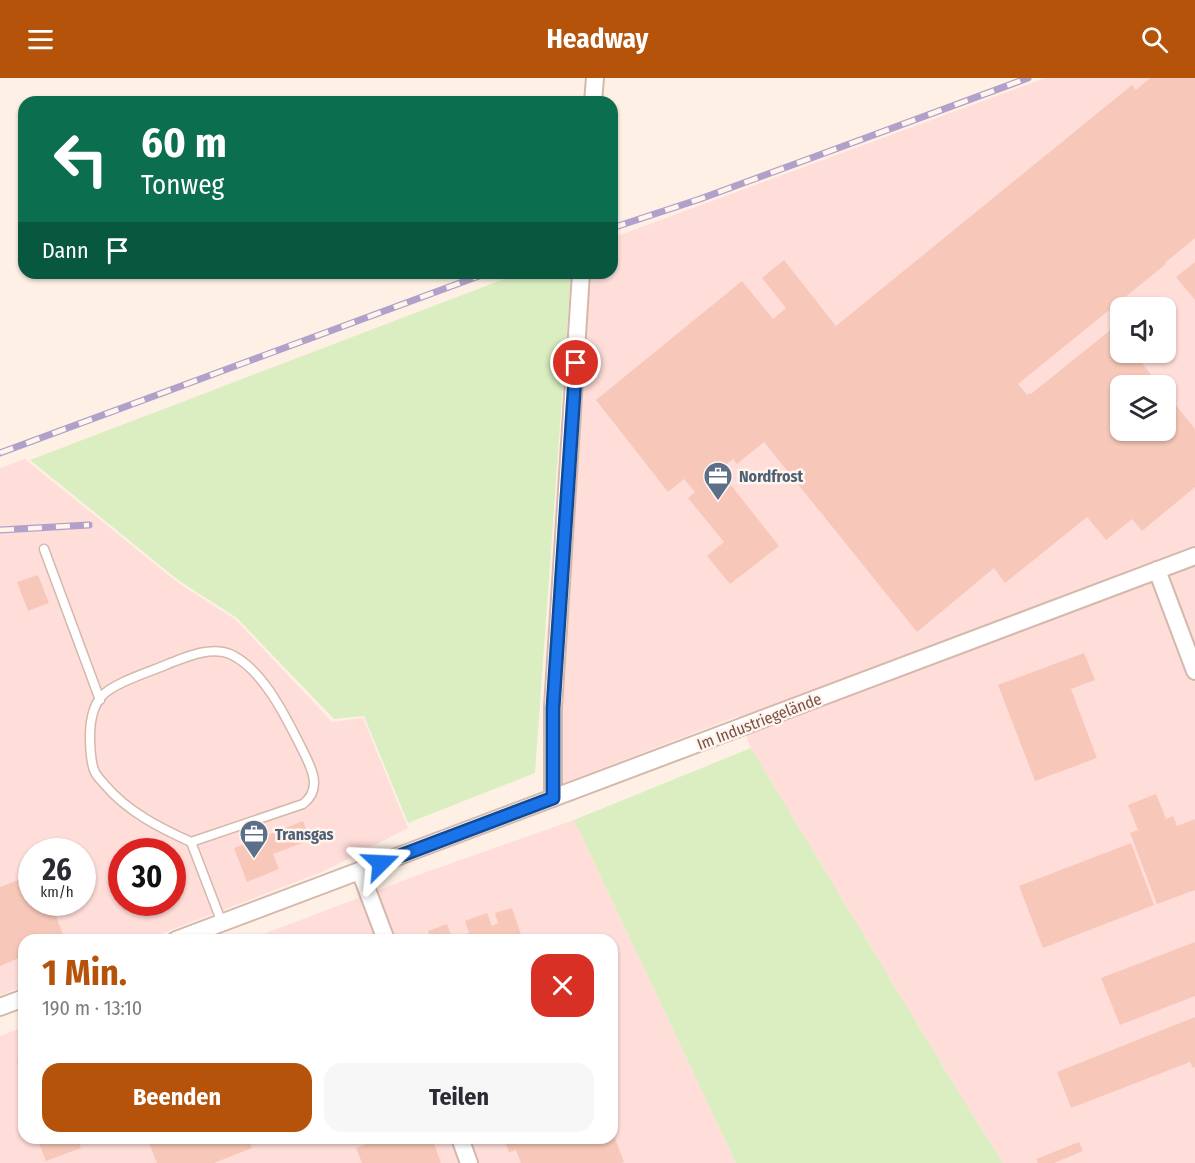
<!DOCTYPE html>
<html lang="de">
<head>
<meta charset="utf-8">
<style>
	:root { --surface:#fff; --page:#f7f7f7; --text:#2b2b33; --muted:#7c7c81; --accent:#b45309 }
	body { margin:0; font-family:"Fira Sans Condensed",sans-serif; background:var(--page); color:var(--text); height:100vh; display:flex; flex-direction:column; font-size:22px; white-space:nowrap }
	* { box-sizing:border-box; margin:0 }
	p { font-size:20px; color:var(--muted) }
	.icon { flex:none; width:33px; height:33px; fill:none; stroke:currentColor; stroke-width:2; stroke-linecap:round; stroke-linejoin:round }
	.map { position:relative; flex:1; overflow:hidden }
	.sheet { position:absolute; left:18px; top:856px; width:600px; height:210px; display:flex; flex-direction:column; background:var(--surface); border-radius:18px; box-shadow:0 2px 4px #0004 }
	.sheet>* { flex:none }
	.banner { position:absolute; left:18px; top:18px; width:600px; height:183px; border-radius:18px; box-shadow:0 2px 4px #0004; background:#0b6e4f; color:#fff; overflow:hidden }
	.buttons { position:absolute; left:1110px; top:219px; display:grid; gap:12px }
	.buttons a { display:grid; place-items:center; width:66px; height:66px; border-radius:12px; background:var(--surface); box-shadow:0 2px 4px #0004; font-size:30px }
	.speed { position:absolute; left:18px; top:760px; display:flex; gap:12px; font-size:30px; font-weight:700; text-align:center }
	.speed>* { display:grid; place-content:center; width:78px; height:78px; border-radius:50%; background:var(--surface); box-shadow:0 2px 4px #0004; line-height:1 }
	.speed small { font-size:15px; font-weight:400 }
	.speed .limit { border:9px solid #d22; background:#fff; color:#111 }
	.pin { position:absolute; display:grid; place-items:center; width:51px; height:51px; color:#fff; margin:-26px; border:3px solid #fff; border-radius:50%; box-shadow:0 2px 6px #0007 }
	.me { position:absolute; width:66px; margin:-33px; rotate:69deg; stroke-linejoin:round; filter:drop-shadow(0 0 4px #0008) }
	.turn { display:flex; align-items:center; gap:21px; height:126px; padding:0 24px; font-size:27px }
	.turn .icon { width:78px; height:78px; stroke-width:2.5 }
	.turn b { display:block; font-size:42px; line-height:51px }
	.then { display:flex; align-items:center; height:57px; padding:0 24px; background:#0003; gap:12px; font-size:22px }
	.round { display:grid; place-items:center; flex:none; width:63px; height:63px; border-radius:18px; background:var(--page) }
	.headline { display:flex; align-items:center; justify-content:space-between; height:102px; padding:0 24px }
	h1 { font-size:36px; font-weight:700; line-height:45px; color:var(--accent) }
	.button { display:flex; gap:12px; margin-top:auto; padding:12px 24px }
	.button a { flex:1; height:69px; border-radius:18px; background:var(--accent); color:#fff; font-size:24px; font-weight:700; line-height:69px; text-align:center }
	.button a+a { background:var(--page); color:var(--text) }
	header { display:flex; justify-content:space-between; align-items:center; height:78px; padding:0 24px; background:var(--accent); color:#fff; font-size:27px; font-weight:700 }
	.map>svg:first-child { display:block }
</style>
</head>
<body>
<header><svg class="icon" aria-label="menu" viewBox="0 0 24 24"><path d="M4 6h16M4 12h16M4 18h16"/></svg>Headway<svg class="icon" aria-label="search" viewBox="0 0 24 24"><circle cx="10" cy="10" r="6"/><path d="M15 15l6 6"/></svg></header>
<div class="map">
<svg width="1195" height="1085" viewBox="0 0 1195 1085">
	<rect width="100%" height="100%" fill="#fef0e4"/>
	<g fill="#ffddd8" fill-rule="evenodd">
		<path d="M1045 0H1195V1085H1003L959 1015 751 670 738 638 561 706 560 635 588 195H612V160ZM1120 230H1166V274H1120ZM1120 308H1166V352H1120Z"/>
		<path d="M25 381 177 504 236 542 332 644 363 640 408 750 322 794 145 862H24V908L0 917V390ZM32 774H82V825H32ZM122 774H172V825H122Z"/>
		<polygon points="574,742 736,1085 0,1085 0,958 24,949 24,1060 612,1060 612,862 248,862 421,796"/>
	</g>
	<g fill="#daeec1">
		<polygon points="520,195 571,195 535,695 408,745 364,638 334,641 237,540 178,502 30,382"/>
		<polygon points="751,670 959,1015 1003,1085 736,1085 574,742"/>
	</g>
	<g fill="#f7c8b9">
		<polygon points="1150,0 1195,0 1195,160 1165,185 1166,186 1018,306 1027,317 1030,315 1031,316 1113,250 1120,259 1120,274 1133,274 1160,308 1120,308 1120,352 1166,352 1166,315 1195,351 1195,409 1142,453 1132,441 1106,462 1087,439 1005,505 994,490 917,554 764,364 737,386 733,381 719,392 779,468 730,506 707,478 724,464 688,420 695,414 684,401 668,414 596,322 742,203 773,241 786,230 762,200 784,182 836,248 1132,7 1136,12"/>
		<polygon points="1195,184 1195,222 1176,199"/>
		<polygon points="38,497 49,525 28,533 17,504"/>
		<polygon points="1084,575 1095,602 1071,611 1097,680 1035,703 998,607"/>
		<polygon points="1156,716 1166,741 1173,738 1177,748 1195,741 1195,812 1157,826 1130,755 1138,752 1128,727"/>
		<polygon points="303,743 310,762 273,776 279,791 247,804 234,770"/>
		<polygon points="1131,765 1154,827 1043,870 1019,808"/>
		<polygon points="32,797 32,825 51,825 65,862 24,862 24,878 0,888 0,809"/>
		<polygon points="512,830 523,862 449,862 469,855 465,843 487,835 492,848 498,845 495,835"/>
		<polygon points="447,846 452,860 445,862 431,862 428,853"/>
		<polygon points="1195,864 1195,918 1120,947 1101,900"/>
		<polygon points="1195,939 1195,989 1193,990 1190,984 1071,1030 1057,994"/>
		<polygon points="24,981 24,1000 17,984"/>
		<polygon points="612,1052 624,1084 621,1085 521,1085 516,1072 509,1074 504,1060 612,1060"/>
		<polygon points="37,1060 78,1060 81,1070 46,1083"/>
		<polygon points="147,1060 248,1060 252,1070 214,1085 157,1085"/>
		<polygon points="382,1060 432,1060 441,1085 362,1085 356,1070"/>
		<polygon points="1079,1064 1083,1073 1054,1085 1038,1085 1036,1081"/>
	</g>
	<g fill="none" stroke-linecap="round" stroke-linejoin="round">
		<g stroke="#d4b8ac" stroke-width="11">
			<g id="service">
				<polyline points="44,471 100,622"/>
				<path d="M191 764 303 726C324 710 310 687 301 669 286 639 262 590 230 576 210 568 186 579 168 586 152 593 113 605 102 618 93 627 90 644 90 656 90 668 90 681 94 692 96 698 101 702 105 707 128 734 160 750 191 764L222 845"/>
			</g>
		</g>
		<g stroke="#d4b8ac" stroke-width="20">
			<g id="minor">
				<polyline points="593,24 595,0"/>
				<polyline points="1157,492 1195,593"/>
				<polyline points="553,720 553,629 581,195"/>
				<polyline points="360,793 386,862"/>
				<polyline points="176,862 1195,478"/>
				<polyline points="0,929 24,920"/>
				<polyline points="460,1060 469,1085"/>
			</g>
		</g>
		<use href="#service" stroke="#fff" stroke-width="8"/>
		<use href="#minor" stroke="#fff" stroke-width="16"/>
		<g stroke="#b1a1ca" stroke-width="7">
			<g id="rail">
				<polyline points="612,150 700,121 1028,0"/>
				<polyline points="0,375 487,195"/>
				<polyline points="0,452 89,447"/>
			</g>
		</g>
		<use href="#rail" stroke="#fff5ed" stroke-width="4.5" stroke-dasharray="14" stroke-linecap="butt"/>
	</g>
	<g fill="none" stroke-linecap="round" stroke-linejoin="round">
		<g stroke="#114b97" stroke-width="15">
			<polyline id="route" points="381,785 553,720 553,630 576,285"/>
		</g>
		<use href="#route" stroke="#1a73e8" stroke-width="10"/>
	</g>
	<defs>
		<g id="office-pin" transform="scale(1.5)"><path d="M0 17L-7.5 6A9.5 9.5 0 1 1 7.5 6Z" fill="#5c6f8a" stroke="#fff5ed"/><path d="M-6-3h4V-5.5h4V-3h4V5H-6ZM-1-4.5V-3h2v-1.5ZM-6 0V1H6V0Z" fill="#fff"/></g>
	</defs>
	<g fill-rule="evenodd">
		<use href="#office-pin" x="718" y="398"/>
		<use href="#office-pin" x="254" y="756"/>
	</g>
	<g text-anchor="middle" stroke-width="5" stroke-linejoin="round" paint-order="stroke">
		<g font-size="16" font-weight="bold" fill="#4e5e75" stroke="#fff5ed" text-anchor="start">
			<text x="739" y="404">Nordfrost</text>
			<text x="275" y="762">Transgas</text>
		</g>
		<g font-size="16" fill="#7a5147" stroke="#fff5ed">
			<text transform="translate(759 643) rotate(-21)" y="6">Im Industriegelände</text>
		</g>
	</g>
</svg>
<div class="buttons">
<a><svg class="icon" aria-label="sound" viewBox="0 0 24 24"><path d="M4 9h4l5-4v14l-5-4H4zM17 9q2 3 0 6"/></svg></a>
<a><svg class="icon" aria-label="layers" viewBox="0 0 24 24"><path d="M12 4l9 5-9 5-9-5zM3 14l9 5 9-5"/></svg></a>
</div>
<div class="speed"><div>26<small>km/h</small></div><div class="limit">30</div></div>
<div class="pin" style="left:576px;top:285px;background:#d93025"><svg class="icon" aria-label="arrive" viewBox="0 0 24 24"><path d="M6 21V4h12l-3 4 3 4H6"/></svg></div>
<svg class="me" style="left:381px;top:785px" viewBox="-20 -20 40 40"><path d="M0-17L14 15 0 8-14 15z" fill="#1a73e8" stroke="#fff" stroke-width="4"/></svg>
<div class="banner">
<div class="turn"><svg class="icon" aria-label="left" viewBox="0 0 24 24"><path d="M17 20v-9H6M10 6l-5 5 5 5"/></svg><div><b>60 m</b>Tonweg</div></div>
<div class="then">Dann<svg class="icon" aria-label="arrive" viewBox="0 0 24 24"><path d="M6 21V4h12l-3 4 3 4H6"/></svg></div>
</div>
<section class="sheet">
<div class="headline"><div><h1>1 Min.</h1><p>190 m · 13:10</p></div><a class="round" style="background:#d93025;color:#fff"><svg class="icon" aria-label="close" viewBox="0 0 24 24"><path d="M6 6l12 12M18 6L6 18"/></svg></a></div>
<div class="button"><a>Beenden</a><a>Teilen</a></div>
</section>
</div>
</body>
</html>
